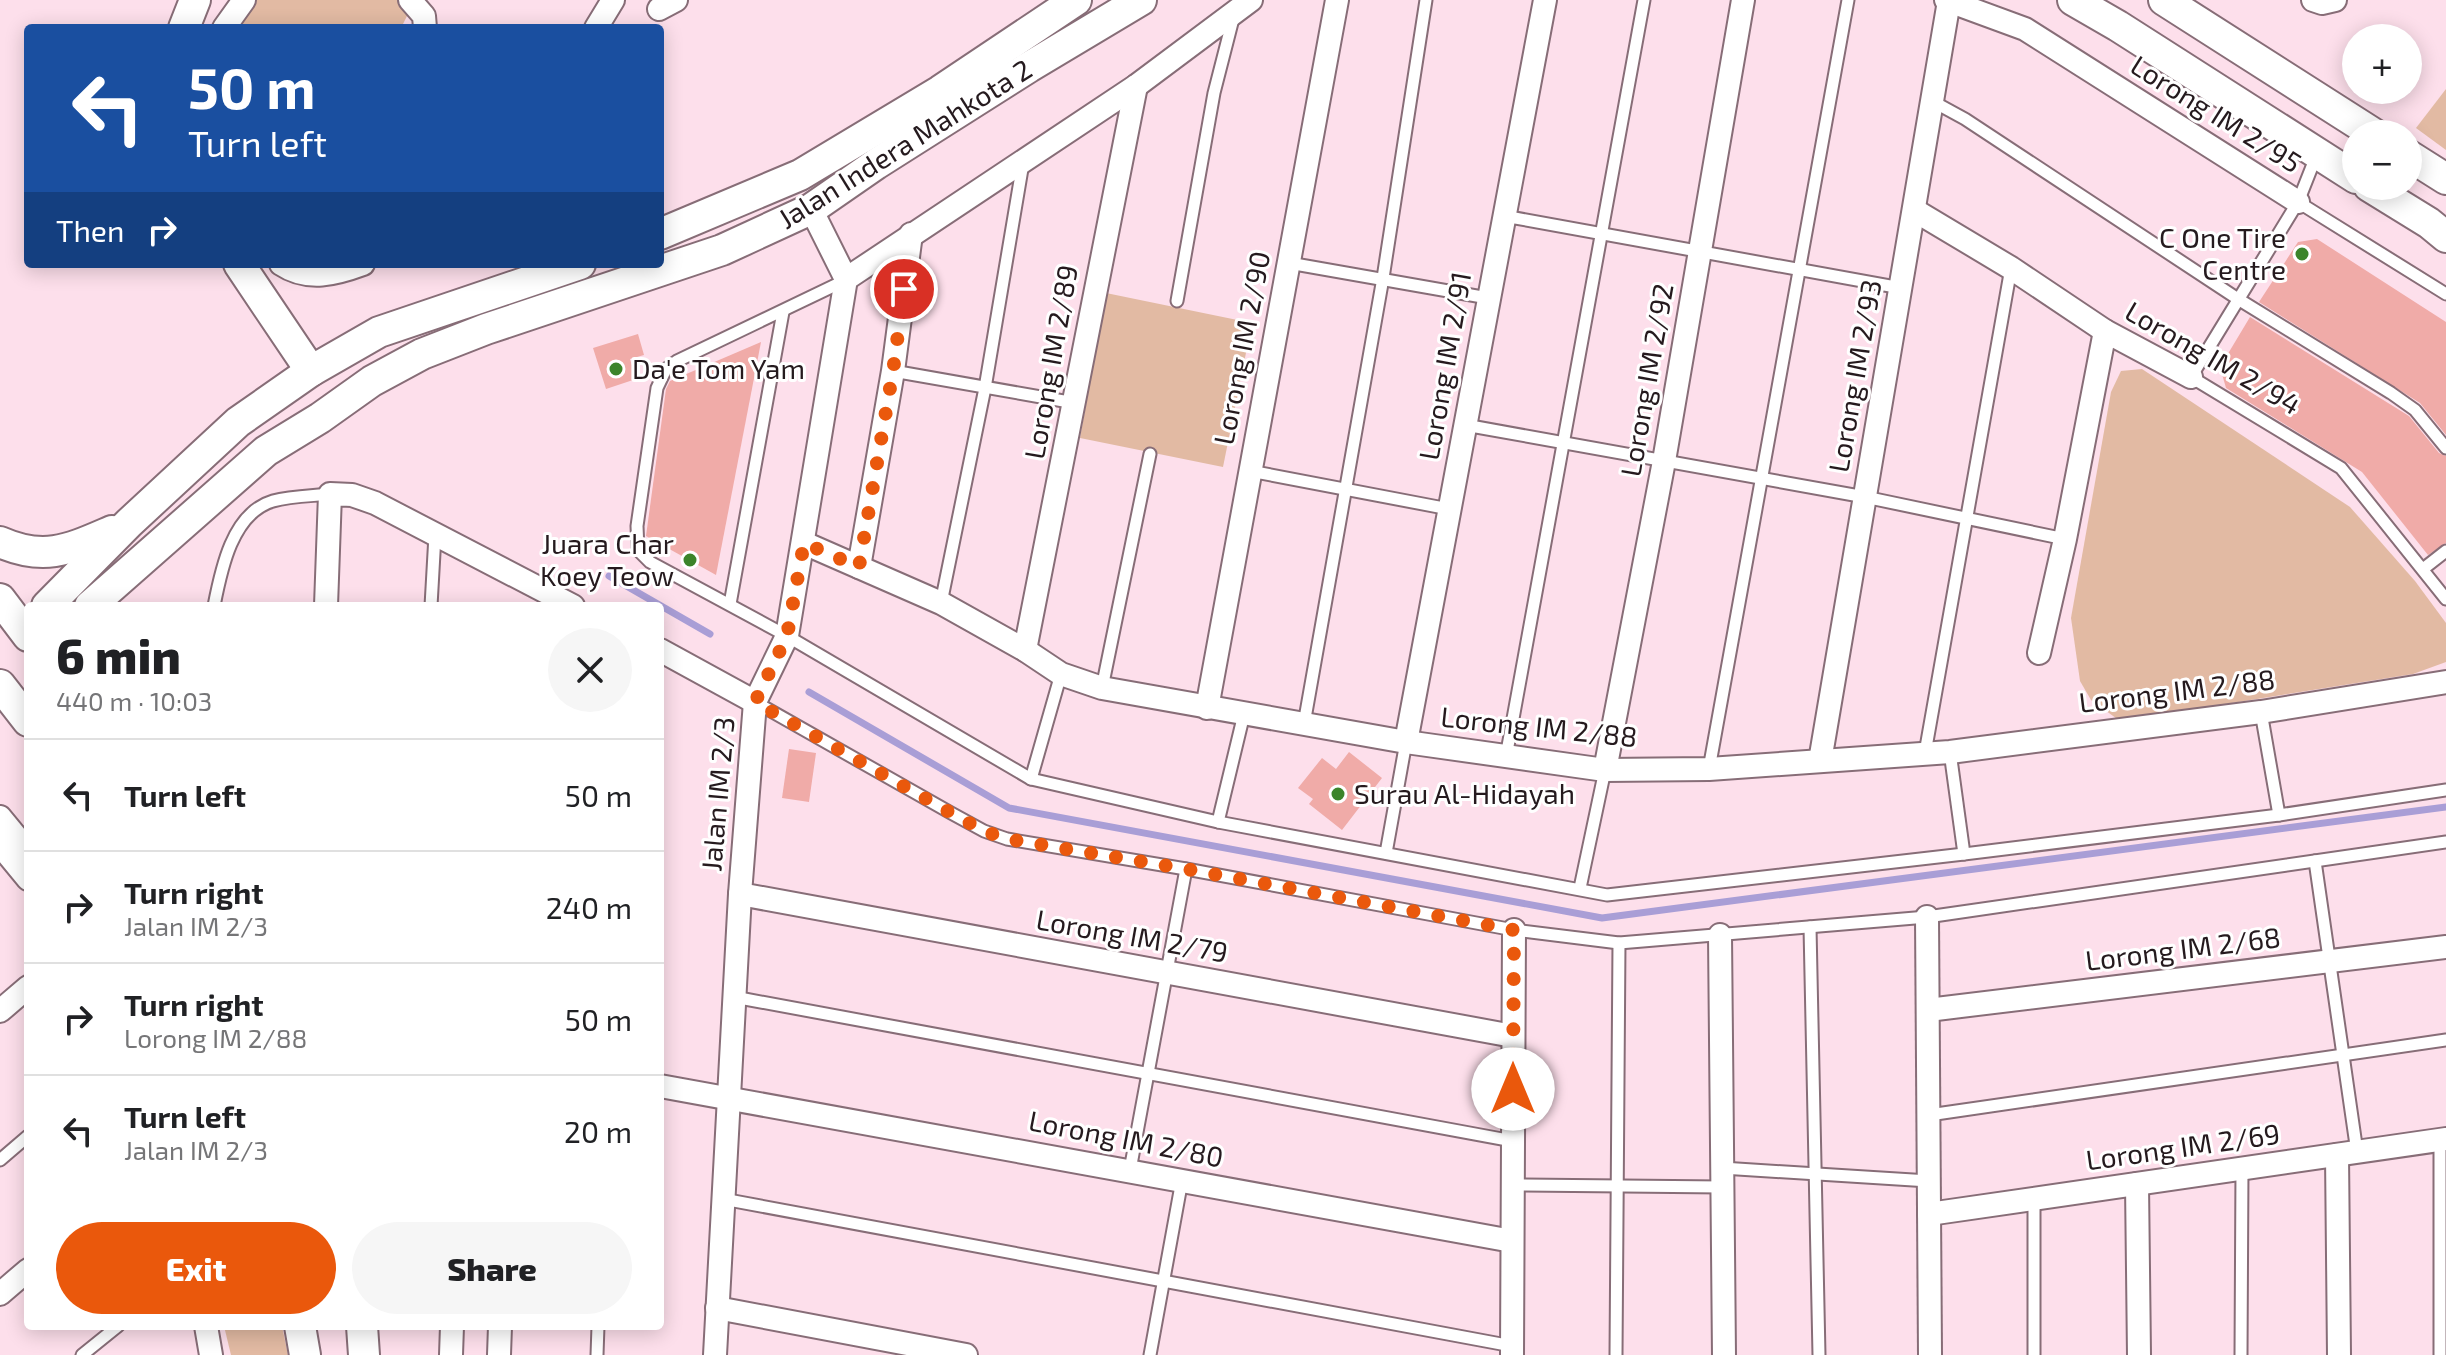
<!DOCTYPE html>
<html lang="en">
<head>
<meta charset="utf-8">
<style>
	:root { --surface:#fff; --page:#f6f6f6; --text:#202124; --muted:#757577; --line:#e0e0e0; --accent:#ea580c }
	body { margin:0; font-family:"Exo 2",sans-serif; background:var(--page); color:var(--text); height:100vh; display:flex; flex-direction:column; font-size:30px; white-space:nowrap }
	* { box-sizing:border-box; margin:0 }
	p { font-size:26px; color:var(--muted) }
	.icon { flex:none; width:44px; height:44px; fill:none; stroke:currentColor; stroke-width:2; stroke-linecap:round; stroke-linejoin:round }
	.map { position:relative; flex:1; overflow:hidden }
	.sheet { position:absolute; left:24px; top:602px; width:640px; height:728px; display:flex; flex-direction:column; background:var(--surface); border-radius:8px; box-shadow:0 4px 20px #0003 }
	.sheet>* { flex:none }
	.guide { position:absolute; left:24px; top:24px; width:640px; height:244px; border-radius:8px; box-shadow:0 4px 20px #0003; background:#1a4fa0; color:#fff; overflow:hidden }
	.buttons { position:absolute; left:2342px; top:24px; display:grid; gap:16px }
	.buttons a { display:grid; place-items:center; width:80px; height:80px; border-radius:50%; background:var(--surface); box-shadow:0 4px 20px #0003; font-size:40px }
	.pin { position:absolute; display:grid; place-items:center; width:68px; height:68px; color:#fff; margin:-34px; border:4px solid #fff; border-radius:50%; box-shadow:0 2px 8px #0007 }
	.me { position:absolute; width:88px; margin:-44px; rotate:0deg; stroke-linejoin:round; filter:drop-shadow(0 0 6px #0008) }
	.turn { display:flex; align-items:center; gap:28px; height:168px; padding:0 32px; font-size:36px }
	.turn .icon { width:104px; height:104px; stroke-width:2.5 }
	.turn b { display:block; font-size:56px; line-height:68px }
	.then { display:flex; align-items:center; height:76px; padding:0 32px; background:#0003; gap:16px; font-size:30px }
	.round { display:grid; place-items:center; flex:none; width:84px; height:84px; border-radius:42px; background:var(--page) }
	.summary { display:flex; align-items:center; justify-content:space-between; height:136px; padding:0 32px }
	h1 { font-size:48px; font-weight:800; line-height:60px }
	.button { display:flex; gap:16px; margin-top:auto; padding:16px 32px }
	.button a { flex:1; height:92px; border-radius:48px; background:var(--accent); color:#fff; font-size:32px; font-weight:800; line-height:92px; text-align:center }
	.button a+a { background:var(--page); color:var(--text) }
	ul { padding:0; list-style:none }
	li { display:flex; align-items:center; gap:24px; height:112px; padding:0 32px; border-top:2px solid var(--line) }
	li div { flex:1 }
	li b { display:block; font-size:30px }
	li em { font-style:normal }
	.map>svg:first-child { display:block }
</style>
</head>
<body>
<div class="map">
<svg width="2446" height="1355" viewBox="0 0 2446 1355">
	<rect width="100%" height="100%" fill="#fddfeb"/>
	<g fill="#e2baa3">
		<polygon points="230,0 401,0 410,10 401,28 212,28"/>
		<polygon points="2446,89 2446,150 2416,128"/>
		<polygon points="1106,293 1252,323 1223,467 1080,438"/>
		<polygon points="2142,369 2350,507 2415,581 2446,623 2446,662 2413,674 2120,721 2091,700 2080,681 2071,618 2111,392 2121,371"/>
		<polygon points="224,1326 282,1326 288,1355 231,1355"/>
	</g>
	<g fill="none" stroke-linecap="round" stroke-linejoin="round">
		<g stroke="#a99ed6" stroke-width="7">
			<polyline points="609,576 710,634"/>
			<polyline points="809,692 1009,808 1602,918 2446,807"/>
		</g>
	</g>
	<g fill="#f0aba8">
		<polygon points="2317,239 2446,322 2446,435 2420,403 2259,302 2298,242"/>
		<polygon points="2250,317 2409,416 2439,453 2446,456 2446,543 2428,555 2362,472 2226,388 2220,367"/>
		<polygon points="638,334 644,355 630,359 636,379 606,389 593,348"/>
		<polygon points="761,342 716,575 646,536 666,389 670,381"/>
		<polygon points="789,749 816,753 809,802 782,798"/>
		<polygon points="1349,752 1382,778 1342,830 1309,804 1313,799 1298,788 1322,758 1336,769"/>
	</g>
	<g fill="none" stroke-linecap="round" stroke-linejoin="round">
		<g stroke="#876d77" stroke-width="15">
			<g id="lane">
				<polyline points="1932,101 1965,119 2238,299 2391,393 2415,410 2446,448"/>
				<polyline points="2317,154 2298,202 2191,377 2341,468 2446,599"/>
				<polyline points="2298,202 2446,294"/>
				<polyline points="1504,216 1901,288"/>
				<polyline points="1289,263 1488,298"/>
				<polyline points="846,280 677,361 666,369 657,388 637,526 638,550 650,562 787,636 1031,779 1218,822 1607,895 1964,854 2279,815 2446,790"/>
				<polyline points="1177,301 1214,93 1234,15"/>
				<polyline points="893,371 1075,403"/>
				<polyline points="1465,425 1865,497 2065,539"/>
				<polyline points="1250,471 1449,509"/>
				<polyline points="2423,569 2446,551"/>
				<polyline points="941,603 985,388 1023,163"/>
				<polyline points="730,604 783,312"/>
				<path d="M214 606C221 570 232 513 273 501 291 496 311 496 330 494"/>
				<polyline points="431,606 435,535"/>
				<polyline points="1102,688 1150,454"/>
				<polyline points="755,702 951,813 984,831 1007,839 1186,869 1514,930 1619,943 1927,917 2446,842"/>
				<polyline points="2261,712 2279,815"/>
				<polyline points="1304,724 1383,278 1426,0"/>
				<polyline points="1950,752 1964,854"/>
				<polyline points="1925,753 2011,268"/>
				<polyline points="1506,757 1644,0"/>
				<polyline points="1709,769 1848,0"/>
				<polyline points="1031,779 1061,674"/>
				<polyline points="1218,822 1244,714"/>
				<polyline points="1386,853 1406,742"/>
				<polyline points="2315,861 2357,1152"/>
				<polyline points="1580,888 1605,770"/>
				<polyline points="1810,927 1819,1355"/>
				<polyline points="734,997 1513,1141"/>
				<polyline points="1929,1115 2446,1040"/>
				<polyline points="2440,1140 2440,1355"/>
				<polyline points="0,1160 28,1136"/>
				<polyline points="1722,1168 1929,1181"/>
				<polyline points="1130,1170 1186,869"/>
				<polyline points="1513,1185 1722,1187"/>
				<polyline points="723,1199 1512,1346"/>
				<polyline points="82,1355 118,1326"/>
				<polyline points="597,1355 598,1326"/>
				<polyline points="1150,1355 1182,1180"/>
				<polyline points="1616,1355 1619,943"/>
				<polyline points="2034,1355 2034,1198"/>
				<polyline points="2241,1355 2242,1168"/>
			</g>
		</g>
		<g stroke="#876d77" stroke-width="26">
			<g id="street">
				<polyline points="410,0 424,16 425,28"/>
				<polyline points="1946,0 2025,29 2298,202"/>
				<polyline points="2313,0 2322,3 2335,0"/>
				<polyline points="659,9 676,0"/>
				<polyline points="224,28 244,0"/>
				<polyline points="596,28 613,0"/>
				<polyline points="1914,210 2011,268 2105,331 2191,377"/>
				<path d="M281 264C308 282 336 274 363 264"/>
				<polyline points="846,279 1136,86 1251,0"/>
				<polyline points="804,543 941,603 1025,650 1061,674 1102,688 1406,742 1605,770 1709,769 1950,752 2261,712 2446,682"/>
				<polyline points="859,567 893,371 911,234"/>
				<polyline points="326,606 330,494 352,495 375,503 573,606"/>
				<polyline points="660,650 755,702"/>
				<polyline points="1025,650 1136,86"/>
				<polyline points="2039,653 2065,539 2105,331"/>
				<polyline points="1207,708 1337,0"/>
				<polyline points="1406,742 1545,0"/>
				<polyline points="1820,761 1949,1"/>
				<polyline points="1605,770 1664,461 1743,0"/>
				<polyline points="0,817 28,851"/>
				<polyline points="0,845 28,879"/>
				<polyline points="740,894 1513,1036"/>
				<polyline points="1927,917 1930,1355"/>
				<polyline points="1720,935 1724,1355"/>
				<polyline points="1928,1010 2446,947"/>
				<polyline points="0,1011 28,987"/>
				<polyline points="660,1086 1512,1241"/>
				<polyline points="2337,1155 2339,1355"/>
				<polyline points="2137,1184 2139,1355"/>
				<polyline points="1929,1214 2446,1139"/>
				<polyline points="0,1294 28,1270"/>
				<polyline points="717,1308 966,1355"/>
				<polyline points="206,1326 211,1355"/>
				<polyline points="451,1355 452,1326"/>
				<polyline points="499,1355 500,1326"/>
				<polyline points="715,1355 740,894 755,702 787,636 846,279 811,209"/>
				<polyline points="1512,1355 1514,930"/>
			</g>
		</g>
		<g stroke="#876d77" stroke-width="34">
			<g id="secondary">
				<polyline points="2073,0 2118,26 2356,178"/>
				<polyline points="2164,0 2374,134"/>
				<polyline points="184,28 195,0"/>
				<polyline points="2408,155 2446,179"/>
				<polyline points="2369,186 2429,223 2446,237"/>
				<polyline points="660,234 800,175 940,91 1076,0"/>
				<polyline points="239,264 311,371"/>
				<path d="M0 542C45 562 70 549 112 531"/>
				<polyline points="0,599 28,636"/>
				<polyline points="47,606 129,523 238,422 311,371 379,332 580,264"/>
				<polyline points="90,606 266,451 320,418 372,381 422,354 486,329 722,250 811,209 876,164 1029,67 1141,0"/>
				<polyline points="0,685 28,721"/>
				<polyline points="300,1326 305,1355"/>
				<polyline points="362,1326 364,1355"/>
			</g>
		</g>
		<use href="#lane" stroke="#fff" stroke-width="11"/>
		<use href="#street" stroke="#fff" stroke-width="22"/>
		<use href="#secondary" stroke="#fff" stroke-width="30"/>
	</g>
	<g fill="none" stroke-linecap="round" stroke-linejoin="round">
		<polyline stroke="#ea580c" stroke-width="14" stroke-dasharray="0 25.2" points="904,289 893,371 859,567 804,543 787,636 755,702 951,813 984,831 1007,839 1186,869 1514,930 1513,1089"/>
	</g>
	<g fill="#3c842a" stroke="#fff" stroke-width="3">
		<circle cx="2302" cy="254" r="8"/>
		<circle cx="616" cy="369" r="8"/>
		<circle cx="690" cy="560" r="8"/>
		<circle cx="1338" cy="794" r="8"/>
	</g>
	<g text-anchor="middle" stroke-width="6" stroke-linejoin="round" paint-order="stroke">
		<g font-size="28" fill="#251a1e" stroke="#fff">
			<text transform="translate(2216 114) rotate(32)" y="10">Lorong IM 2/95</text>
			<text transform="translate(905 144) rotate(-32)" y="10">Jalan Indera Mahkota 2</text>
			<text transform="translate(1242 348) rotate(-79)" y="10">Lorong IM 2/90</text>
			<text transform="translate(2213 358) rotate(30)" y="10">Lorong IM 2/94</text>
			<text transform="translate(1051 362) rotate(-80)" y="10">Lorong IM 2/89</text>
			<text transform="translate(1445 366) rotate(-80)" y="10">Lorong IM 2/91</text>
			<text transform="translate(1855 376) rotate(-80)" y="10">Lorong IM 2/93</text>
			<text transform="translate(1647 380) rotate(-80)" y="10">Lorong IM 2/92</text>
			<text transform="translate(2177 691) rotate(-7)" y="10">Lorong IM 2/88</text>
			<text transform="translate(1539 727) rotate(6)" y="10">Lorong IM 2/88</text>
			<text transform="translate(718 794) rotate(-85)" y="10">Jalan IM 2/3</text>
			<text transform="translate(1132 936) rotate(10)" y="10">Lorong IM 2/79</text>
			<text transform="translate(2183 949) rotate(-7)" y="10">Lorong IM 2/68</text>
			<text transform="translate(1126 1139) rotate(11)" y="10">Lorong IM 2/80</text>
			<text transform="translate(2183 1147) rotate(-8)" y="10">Lorong IM 2/69</text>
		</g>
		<g font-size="28" fill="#251a1e" stroke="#fff" text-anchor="end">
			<text x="2286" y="248">C One Tire<tspan x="2286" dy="32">Centre</tspan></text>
			<text x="632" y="379" text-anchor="start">Da'e Tom Yam</text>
			<text x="674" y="554">Juara Char<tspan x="674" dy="32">Koey Teow</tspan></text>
			<text x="1354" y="804" text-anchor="start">Surau Al-Hidayah</text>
		</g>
	</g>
</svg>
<div class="buttons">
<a>+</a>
<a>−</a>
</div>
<div class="pin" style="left:904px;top:289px;background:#d93025"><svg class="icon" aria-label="arrive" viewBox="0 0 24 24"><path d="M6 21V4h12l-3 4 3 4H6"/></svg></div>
<svg class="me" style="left:1513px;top:1089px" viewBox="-20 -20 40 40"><circle r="19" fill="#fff"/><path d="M0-13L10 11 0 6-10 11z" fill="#ea580c"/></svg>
<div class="guide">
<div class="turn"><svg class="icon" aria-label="left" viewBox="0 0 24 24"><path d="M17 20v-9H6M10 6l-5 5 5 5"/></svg><div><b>50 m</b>Turn left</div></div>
<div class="then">Then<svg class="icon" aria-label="right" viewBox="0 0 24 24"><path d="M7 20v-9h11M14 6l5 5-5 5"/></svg></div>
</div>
<section class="sheet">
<div class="summary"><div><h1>6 min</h1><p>440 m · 10:03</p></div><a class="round"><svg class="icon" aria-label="close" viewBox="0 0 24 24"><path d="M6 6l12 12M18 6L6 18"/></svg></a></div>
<ul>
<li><svg class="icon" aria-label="left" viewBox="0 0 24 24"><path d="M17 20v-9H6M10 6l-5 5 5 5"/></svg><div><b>Turn left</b></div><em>50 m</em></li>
<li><svg class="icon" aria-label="right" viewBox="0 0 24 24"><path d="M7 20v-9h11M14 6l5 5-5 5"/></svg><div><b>Turn right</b><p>Jalan IM 2/3</p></div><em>240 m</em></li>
<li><svg class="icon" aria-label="right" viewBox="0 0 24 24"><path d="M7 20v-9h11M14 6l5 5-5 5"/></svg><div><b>Turn right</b><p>Lorong IM 2/88</p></div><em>50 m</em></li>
<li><svg class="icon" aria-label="left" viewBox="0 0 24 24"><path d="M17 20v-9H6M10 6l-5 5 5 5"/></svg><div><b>Turn left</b><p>Jalan IM 2/3</p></div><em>20 m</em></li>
</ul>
<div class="button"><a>Exit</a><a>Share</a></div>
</section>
</div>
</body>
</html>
